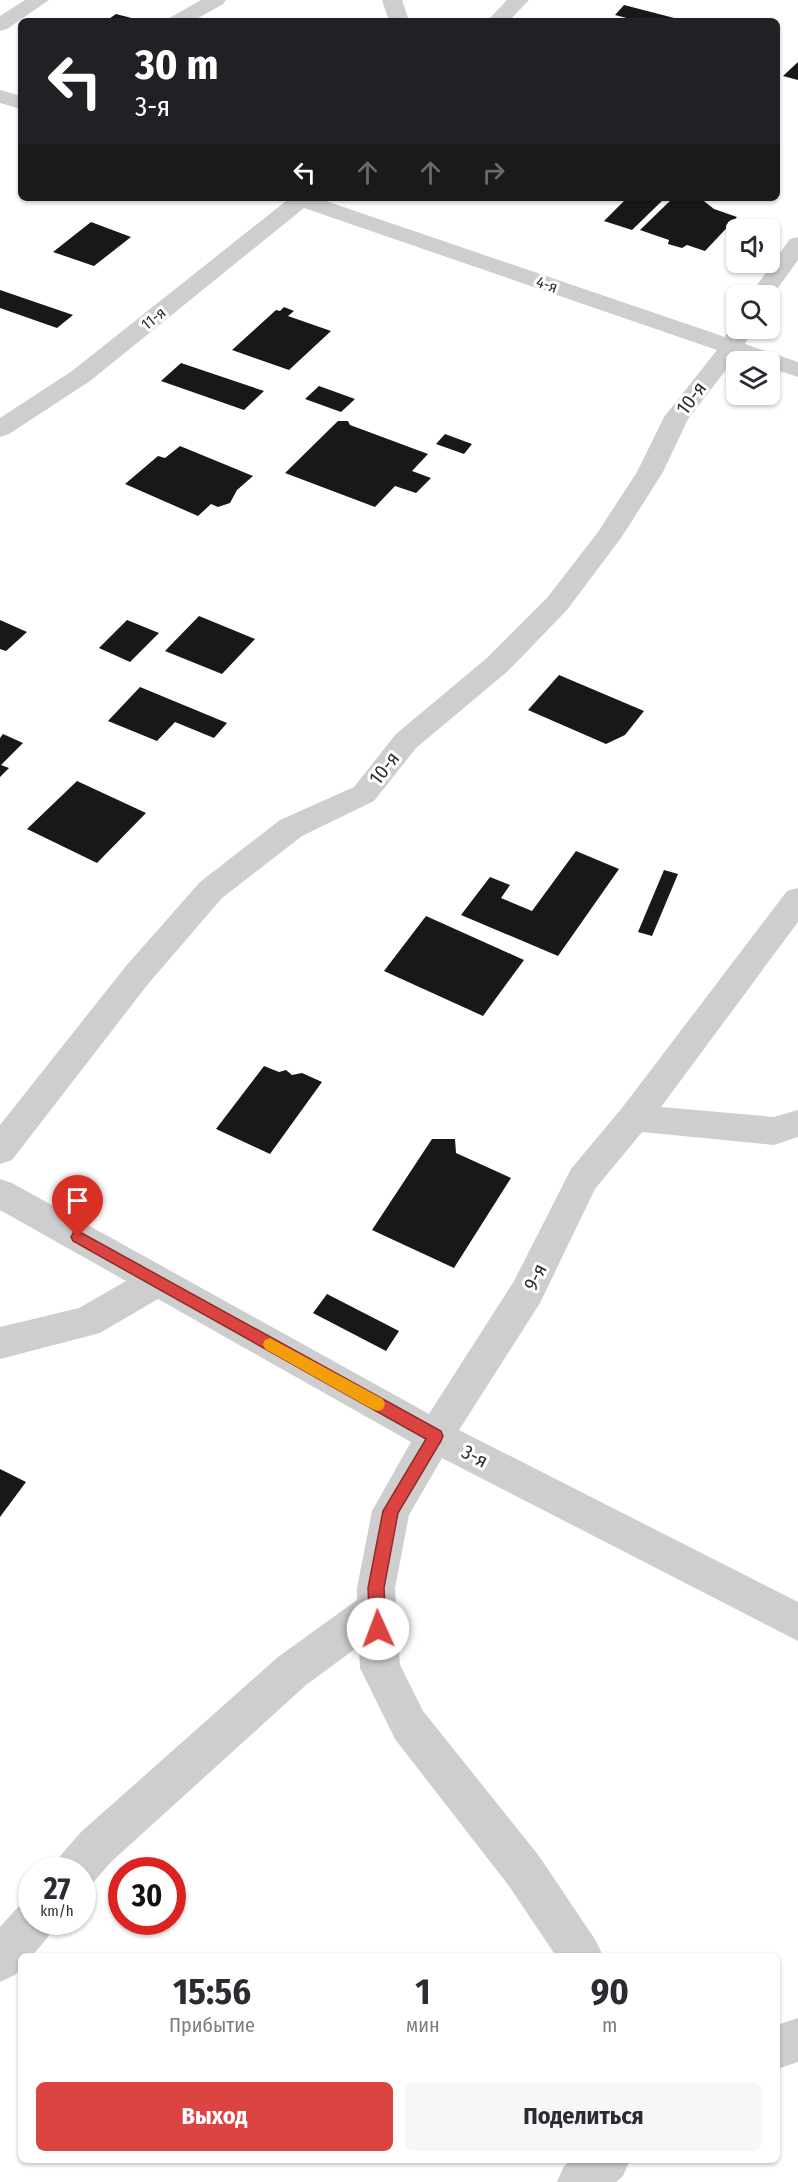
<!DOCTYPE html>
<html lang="ru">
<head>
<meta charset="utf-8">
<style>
	:root { --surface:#fff; --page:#f7f7f7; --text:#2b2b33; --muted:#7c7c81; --accent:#db4440 }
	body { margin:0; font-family:"Fira Sans Condensed",sans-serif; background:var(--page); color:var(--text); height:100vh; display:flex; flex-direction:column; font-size:22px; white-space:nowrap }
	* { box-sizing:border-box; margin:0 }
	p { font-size:20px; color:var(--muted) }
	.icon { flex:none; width:33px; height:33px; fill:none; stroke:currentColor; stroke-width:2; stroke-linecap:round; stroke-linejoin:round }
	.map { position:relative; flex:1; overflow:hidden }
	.sheet { position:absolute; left:18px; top:1953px; width:762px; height:210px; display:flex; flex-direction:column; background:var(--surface); border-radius:9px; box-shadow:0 2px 4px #0004 }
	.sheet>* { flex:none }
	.hud { position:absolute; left:18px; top:18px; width:762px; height:183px; border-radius:9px; box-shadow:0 2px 4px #0004; background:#202124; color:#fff; overflow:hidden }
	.buttons { position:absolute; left:726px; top:219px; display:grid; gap:12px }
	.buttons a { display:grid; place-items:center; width:54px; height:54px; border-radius:9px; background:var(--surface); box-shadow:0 2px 4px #0004; font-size:30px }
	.speed { position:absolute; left:18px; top:1857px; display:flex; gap:12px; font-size:30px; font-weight:700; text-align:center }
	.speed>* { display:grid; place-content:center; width:78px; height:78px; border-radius:50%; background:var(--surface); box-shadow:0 2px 4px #0004; line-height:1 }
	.speed small { font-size:15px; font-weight:400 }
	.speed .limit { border:9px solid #d22; background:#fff; color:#111 }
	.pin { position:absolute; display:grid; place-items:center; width:51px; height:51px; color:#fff; margin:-62px -26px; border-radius:50% 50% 50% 0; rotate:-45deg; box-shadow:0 0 6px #0007 }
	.pin .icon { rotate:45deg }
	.me { position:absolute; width:66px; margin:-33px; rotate:358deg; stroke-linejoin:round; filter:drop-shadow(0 0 4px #0008) }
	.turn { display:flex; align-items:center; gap:21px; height:126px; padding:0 18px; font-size:27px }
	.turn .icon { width:78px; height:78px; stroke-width:2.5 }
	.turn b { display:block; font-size:42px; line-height:51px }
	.lanes { display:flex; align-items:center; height:57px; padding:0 18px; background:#0003; justify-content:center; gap:30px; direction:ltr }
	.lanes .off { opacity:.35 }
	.eta { display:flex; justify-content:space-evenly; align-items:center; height:102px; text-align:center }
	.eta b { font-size:36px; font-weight:700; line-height:42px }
	.action { display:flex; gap:12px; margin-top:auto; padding:12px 18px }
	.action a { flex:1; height:69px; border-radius:9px; background:var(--accent); color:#fff; font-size:24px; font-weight:700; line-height:69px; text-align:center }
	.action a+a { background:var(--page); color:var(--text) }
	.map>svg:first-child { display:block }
</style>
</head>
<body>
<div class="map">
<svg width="798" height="2182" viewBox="0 0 798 2182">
	<rect width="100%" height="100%" fill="#fff"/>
	<g fill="#181818">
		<polygon points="624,5 682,20 682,21 638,21 615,15"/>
		<polygon points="116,14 139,20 139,21 106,21"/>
		<polygon points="798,62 798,80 783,76"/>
		<polygon points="627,198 665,198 632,230 604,221"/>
		<polygon points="673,198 700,198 714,209 737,217 705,251 687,245 682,248 668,244 669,240 640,230"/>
		<polygon points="91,222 131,237 94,266 53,252"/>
		<polygon points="0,290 73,315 57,328 0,308"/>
		<polygon points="284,307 294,311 288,316 331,331 289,370 232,350 276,310 280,311"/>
		<polygon points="181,363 264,391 244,410 161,381"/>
		<polygon points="319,386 355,399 341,412 305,399"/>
		<polygon points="338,421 348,421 350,425 428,454 412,471 431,478 416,493 395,486 375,507 285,473"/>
		<polygon points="445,434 472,444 464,454 436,444"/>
		<polygon points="180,446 253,476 237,490 230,503 218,507 211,504 198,516 125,484 158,456 165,458"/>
		<polygon points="199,616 255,639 222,674 165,651"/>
		<polygon points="0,620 27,632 6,651 0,649"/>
		<polygon points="127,620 159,633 130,662 99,648"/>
		<polygon points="559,675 644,711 625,735 606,744 528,710"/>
		<polygon points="140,687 227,723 214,738 175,722 157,741 108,721"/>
		<polygon points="3,734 23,743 1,765 9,768 0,777 0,738"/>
		<polygon points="77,781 146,813 97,863 27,829"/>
		<polygon points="576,851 619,869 558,956 461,915 490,877 510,885 501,898 532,911"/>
		<polygon points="664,870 678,874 652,936 638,932"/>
		<polygon points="426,916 524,960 483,1016 384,971"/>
		<polygon points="264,1066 279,1072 286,1070 292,1075 302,1073 322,1082 270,1154 216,1129"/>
		<polygon points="432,1139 455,1139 456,1153 511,1178 454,1268 372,1230"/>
		<polygon points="327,1294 399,1331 386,1351 313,1313"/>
		<polygon points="0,1469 26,1482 0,1517"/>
	</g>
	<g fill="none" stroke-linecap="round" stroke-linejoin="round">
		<g fill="#cecece" fill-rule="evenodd">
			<polygon points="25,0 49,0 7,29 0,31 0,16"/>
			<polygon points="201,0 226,0 223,4 193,21 168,21 171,17"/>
			<polygon points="382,0 402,0 409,21 389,21"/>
			<polygon points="507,0 529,0 509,21 487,21"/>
			<polygon points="0,90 21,96 21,109 0,103"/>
			<polygon points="284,198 317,198 725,337 733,323 736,322 736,328 753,328 745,344 798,362 798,377 770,368 770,362 750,362 736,357 688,419 663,472 621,538 567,610 508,671 416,748 374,801 302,836 222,898 148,984 12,1160 0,1164 0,1125 126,966 200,882 280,820 354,787 396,734 488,657 547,598 598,532 637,472 664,417 717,350 304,208 90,381 9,434 0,437 0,418 72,371 286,201"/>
			<polygon points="798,237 798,260 770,299 770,296 749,296 790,239"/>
			<polygon points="798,888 798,922 661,1107 774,1117 798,1110 798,1137 774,1145 642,1132 595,1189 540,1303 459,1430 798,1602 798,1641 442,1458 409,1515 395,1588 400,1665 423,1711 539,1856 596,1941 603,1956 556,1956 509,1886 395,1739 360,1668 359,1646 306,1685 111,1862 91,1885 82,1888 82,1870 55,1870 61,1855 81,1832 278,1657 357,1600 357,1588 372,1511 411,1442 158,1299 100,1333 0,1359 0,1327 79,1308 126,1281 0,1210 0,1179 12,1183 429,1414 514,1281 571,1169 622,1108 787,891"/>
			<polygon points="32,1901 32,1922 54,1922 48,1937 32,1956 21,1956 21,1969 15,1975 0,1982 0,1927 18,1907"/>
			<polygon points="798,2018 798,2062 777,2069 777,2025"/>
			<polygon points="571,2160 630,2160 623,2176 616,2182 557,2182 564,2166"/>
		</g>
	</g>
	<polygon fill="#db4440" stroke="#8e2c2a" stroke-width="1.5" points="78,1231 441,1431 443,1436 441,1441 398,1513 384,1588 386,1629 384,1634 378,1637 372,1634 370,1629 368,1588 383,1511 426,1439 73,1241 71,1237 73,1233"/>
	<polygon fill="#f59e0b" points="270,1338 383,1399 385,1404 383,1409 378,1411 372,1409 265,1349 263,1344 265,1340"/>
	<g text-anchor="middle" stroke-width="6" stroke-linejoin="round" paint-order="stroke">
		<g font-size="16" fill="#313131" stroke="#fff">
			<text transform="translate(547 284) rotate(19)" y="6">4-я</text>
			<text transform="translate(153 318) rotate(-39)" y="6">11-я</text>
		</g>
		<g font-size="20" fill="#313131" stroke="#fff">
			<text transform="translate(691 398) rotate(-53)" y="7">10-я</text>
			<text transform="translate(384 768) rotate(-52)" y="7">10-я</text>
			<text transform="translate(535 1277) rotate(-63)" y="7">9-я</text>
			<text transform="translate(475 1456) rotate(27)" y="7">3-я</text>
		</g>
	</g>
</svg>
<div class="buttons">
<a><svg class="icon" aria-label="sound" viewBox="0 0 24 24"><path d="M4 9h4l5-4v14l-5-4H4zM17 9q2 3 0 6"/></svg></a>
<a><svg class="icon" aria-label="search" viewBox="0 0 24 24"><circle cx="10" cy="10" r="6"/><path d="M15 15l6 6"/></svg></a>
<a><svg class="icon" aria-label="layers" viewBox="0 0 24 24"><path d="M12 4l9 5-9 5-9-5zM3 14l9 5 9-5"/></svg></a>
</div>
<div class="speed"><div>27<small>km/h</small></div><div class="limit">30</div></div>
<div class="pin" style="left:78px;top:1237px;background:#d93025"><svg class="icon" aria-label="arrive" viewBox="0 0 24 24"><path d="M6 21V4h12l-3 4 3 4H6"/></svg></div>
<svg class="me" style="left:378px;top:1629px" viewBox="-20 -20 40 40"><circle r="19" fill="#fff"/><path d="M0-13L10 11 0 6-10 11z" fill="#db4440"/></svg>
<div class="hud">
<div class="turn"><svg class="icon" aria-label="left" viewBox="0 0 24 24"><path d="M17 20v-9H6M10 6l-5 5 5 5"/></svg><div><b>30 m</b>3-я</div></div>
<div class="lanes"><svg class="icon" aria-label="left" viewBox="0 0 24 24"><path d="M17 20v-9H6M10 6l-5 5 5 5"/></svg><svg class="icon off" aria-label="ahead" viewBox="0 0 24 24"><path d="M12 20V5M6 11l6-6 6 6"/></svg><svg class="icon off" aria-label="ahead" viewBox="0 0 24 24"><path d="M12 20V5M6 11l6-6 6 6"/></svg><svg class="icon off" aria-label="right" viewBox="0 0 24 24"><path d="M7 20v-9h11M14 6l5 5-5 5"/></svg></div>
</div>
<section class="sheet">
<div class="eta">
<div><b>15:56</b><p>Прибытие</p></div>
<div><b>1</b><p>мин</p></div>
<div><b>90</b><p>m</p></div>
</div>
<div class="action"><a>Выход</a><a>Поделиться</a></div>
</section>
</div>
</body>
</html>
